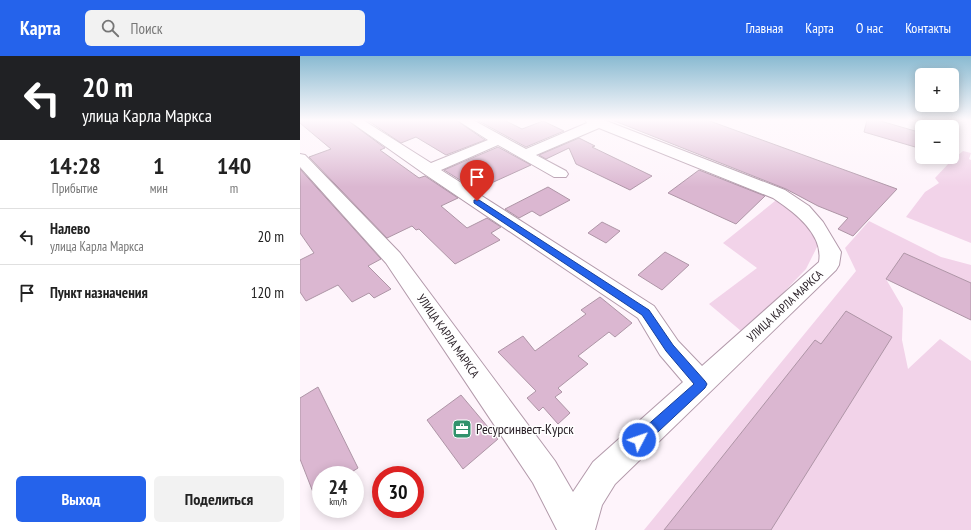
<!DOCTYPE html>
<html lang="ru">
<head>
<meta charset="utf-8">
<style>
	:root { --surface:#fff; --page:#f2f2f2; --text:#222; --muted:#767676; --line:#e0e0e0; --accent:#2563eb }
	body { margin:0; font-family:"PT Sans Narrow",sans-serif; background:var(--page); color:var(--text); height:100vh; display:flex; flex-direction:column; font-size:15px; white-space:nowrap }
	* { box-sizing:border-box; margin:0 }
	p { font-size:13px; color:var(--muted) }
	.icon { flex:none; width:22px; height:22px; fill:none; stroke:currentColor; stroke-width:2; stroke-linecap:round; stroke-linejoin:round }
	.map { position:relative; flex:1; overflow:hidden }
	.side { display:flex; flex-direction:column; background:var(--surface); width:300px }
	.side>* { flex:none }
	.top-card { background:#202124; color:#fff; overflow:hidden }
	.buttons { position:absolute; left:615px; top:12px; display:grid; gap:8px }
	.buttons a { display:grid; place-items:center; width:44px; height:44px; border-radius:6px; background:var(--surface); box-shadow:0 2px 10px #0003; font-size:20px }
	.speed { position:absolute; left:12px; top:410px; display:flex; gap:8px; font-size:20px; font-weight:700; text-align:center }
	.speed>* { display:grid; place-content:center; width:52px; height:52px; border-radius:50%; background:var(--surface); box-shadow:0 2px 10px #0003; line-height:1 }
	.speed small { font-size:10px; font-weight:400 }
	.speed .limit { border:6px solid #d22; background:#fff; color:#111 }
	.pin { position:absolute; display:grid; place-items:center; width:34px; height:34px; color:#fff; margin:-41px -17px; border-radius:50% 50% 50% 0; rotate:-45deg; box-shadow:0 0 4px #0007 }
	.pin .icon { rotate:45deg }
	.me { position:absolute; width:44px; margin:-22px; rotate:49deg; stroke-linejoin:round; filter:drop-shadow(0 0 3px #0008) }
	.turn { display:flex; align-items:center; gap:14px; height:84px; padding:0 16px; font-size:18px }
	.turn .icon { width:52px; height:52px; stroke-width:2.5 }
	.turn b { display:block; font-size:28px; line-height:34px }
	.eta { display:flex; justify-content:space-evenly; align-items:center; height:68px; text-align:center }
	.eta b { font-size:24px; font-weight:700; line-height:28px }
	.cta { display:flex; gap:8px; margin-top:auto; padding:8px 16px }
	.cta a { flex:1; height:46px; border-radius:6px; background:var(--accent); color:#fff; font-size:16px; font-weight:700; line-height:46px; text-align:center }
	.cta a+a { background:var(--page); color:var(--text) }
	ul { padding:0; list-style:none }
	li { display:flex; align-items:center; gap:12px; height:56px; padding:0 16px; border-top:1px solid var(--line) }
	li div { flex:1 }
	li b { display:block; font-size:15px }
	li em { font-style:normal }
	header { display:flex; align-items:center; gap:24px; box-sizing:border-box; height:56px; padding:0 20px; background:var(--accent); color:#fff }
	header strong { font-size:19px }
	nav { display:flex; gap:22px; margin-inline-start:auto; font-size:14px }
	.search { width:280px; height:36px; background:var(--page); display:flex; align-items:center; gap:10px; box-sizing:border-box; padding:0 14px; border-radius:6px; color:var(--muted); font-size:15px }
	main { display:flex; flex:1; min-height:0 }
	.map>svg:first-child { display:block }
</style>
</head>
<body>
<header>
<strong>Карта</strong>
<div class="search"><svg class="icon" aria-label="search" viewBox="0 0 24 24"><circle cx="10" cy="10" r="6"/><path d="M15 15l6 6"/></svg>Поиск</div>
<nav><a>Главная</a><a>Карта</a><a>О нас</a><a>Контакты</a></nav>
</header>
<main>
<section class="side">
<div class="top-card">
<div class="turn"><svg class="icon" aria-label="left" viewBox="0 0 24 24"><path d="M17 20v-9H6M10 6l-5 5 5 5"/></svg><div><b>20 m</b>улица Карла Маркса</div></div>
</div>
<div class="eta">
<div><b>14:28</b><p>Прибытие</p></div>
<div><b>1</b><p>мин</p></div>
<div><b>140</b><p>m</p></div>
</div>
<ul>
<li><svg class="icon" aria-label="left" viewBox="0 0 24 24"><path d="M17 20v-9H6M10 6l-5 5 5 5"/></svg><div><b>Налево</b><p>улица Карла Маркса</p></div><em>20 m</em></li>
<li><svg class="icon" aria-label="arrive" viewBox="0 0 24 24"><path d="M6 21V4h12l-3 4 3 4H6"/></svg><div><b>Пункт назначения</b></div><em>120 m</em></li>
</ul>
<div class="cta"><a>Выход</a><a>Поделиться</a></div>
</section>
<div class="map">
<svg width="671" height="474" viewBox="0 0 671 474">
	<rect width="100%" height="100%" fill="#fef4fb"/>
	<g fill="#f2d3e9">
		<polygon points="663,95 671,97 669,103 671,104 671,187 606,161 625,136 639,127 635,122 651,105"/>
		<polygon points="475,145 485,146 512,171 518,189 506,213 479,241 441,275 409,248 457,212 423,187"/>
		<polygon points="569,165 641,201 671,209 671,227 604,197 586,223 603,252 602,284 608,313 640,283 671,305 671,474 344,474 556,215 545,192"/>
	</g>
	<g fill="#dbb7d1" stroke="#ae95a6">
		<polygon points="0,64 47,64 85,92 80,94 119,122 125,120 158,142 141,150 167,172 187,162 201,171 191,177 200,184 155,208 119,173 116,174 112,170 87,182 9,101 31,93 0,67"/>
		<polygon points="67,64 156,64 185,84 146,99 116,81 101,87"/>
		<polygon points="177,64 204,64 222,73 243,65 264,75 226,91"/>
		<polygon points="312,64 407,64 597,133 553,180 538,173 548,162 518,150 486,133"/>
		<polygon points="567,64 577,64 622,77 622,93 564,76"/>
		<polygon points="279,82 295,90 292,91 352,120 330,134 276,108 269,92 246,103 239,99"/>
		<polygon points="198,91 231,109 176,134 144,114"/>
		<polygon points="0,113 81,203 68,210 91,233 74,242 69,237 52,246 38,229 6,245 0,236 0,204 14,197 0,177"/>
		<polygon points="399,114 465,140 436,168 368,137"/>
		<polygon points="248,131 270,144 240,160 232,155 219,162 205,153"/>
		<polygon points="302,166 320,175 306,187 288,177"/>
		<polygon points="365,196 389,209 362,234 338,219"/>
		<polygon points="604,197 671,227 671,264 586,223"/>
		<polygon points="300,241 332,267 315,281 309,276 278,300 288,308 258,332 262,336 255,341 270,357 258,368 243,351 239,355 227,342 236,335 198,296 223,280 235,295 286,258 281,254"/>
		<polygon points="546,255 592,281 471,474 364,474 515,284 521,288"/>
		<polygon points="18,331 58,412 47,419 21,419 20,454 0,403 0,342"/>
		<polygon points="161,339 198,383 163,413 127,364"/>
	</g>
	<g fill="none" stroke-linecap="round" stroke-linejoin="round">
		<g stroke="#b39aab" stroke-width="2">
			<path id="street" d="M48 64H63L131 107 188 84 157 64H173L226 93 287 67 285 64H304L485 134 509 150 523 166 541 196 539 209 536 214 315 428 302 449 295 474H257L233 427 86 207 0 111V98L5 99 100 197 255 405 273 436 293 406 383 326 360 299 338 262 123 117ZM299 72 473 142C494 156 524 178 519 206L402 310 378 285 354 250 141 114 198 89 254 121H266L268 118 266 115 236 99Z"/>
		</g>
		<use href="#street" fill="#fff" fill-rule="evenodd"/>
	</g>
	<linearGradient id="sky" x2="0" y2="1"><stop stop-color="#89bad1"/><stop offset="0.49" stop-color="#fffafd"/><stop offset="1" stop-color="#fffafd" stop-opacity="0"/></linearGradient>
	<rect width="671" height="131" fill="url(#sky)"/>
	<polygon fill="#2563eb" stroke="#184099" points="174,144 179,144 349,254 373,289 405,325 407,328 405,332 344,389 339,391 335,389 333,384 335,380 394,328 366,295 342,259 174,147"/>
	<defs>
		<g id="office-square" transform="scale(1)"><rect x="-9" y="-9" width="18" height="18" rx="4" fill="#31926c" stroke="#fff"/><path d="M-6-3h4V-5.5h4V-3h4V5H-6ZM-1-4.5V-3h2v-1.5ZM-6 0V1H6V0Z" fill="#fff"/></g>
	</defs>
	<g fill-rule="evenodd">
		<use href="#office-square" x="162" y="373"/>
	</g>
	<g text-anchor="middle" stroke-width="3" stroke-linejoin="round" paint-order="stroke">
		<g font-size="12" fill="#292027" stroke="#fff">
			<text transform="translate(485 250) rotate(-43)" y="4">УЛИЦА КАРЛА МАРКСА</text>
			<text transform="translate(148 280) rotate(55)" y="4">УЛИЦА КАРЛА МАРКСА</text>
		</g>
		<g font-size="14" fill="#292027" stroke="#fff" text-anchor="start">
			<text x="176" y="378">Ресурсинвест-Курск</text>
		</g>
	</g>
</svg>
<div class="buttons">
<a>+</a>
<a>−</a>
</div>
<div class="speed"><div>24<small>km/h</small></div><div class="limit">30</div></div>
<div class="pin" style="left:177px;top:145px;background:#d93025"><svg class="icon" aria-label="arrive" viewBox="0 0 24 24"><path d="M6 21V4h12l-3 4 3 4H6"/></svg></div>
<svg class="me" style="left:339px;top:384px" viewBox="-20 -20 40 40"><circle r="17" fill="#2563eb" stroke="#fff" stroke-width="3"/><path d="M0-11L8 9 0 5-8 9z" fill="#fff"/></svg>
</div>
</main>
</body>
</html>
